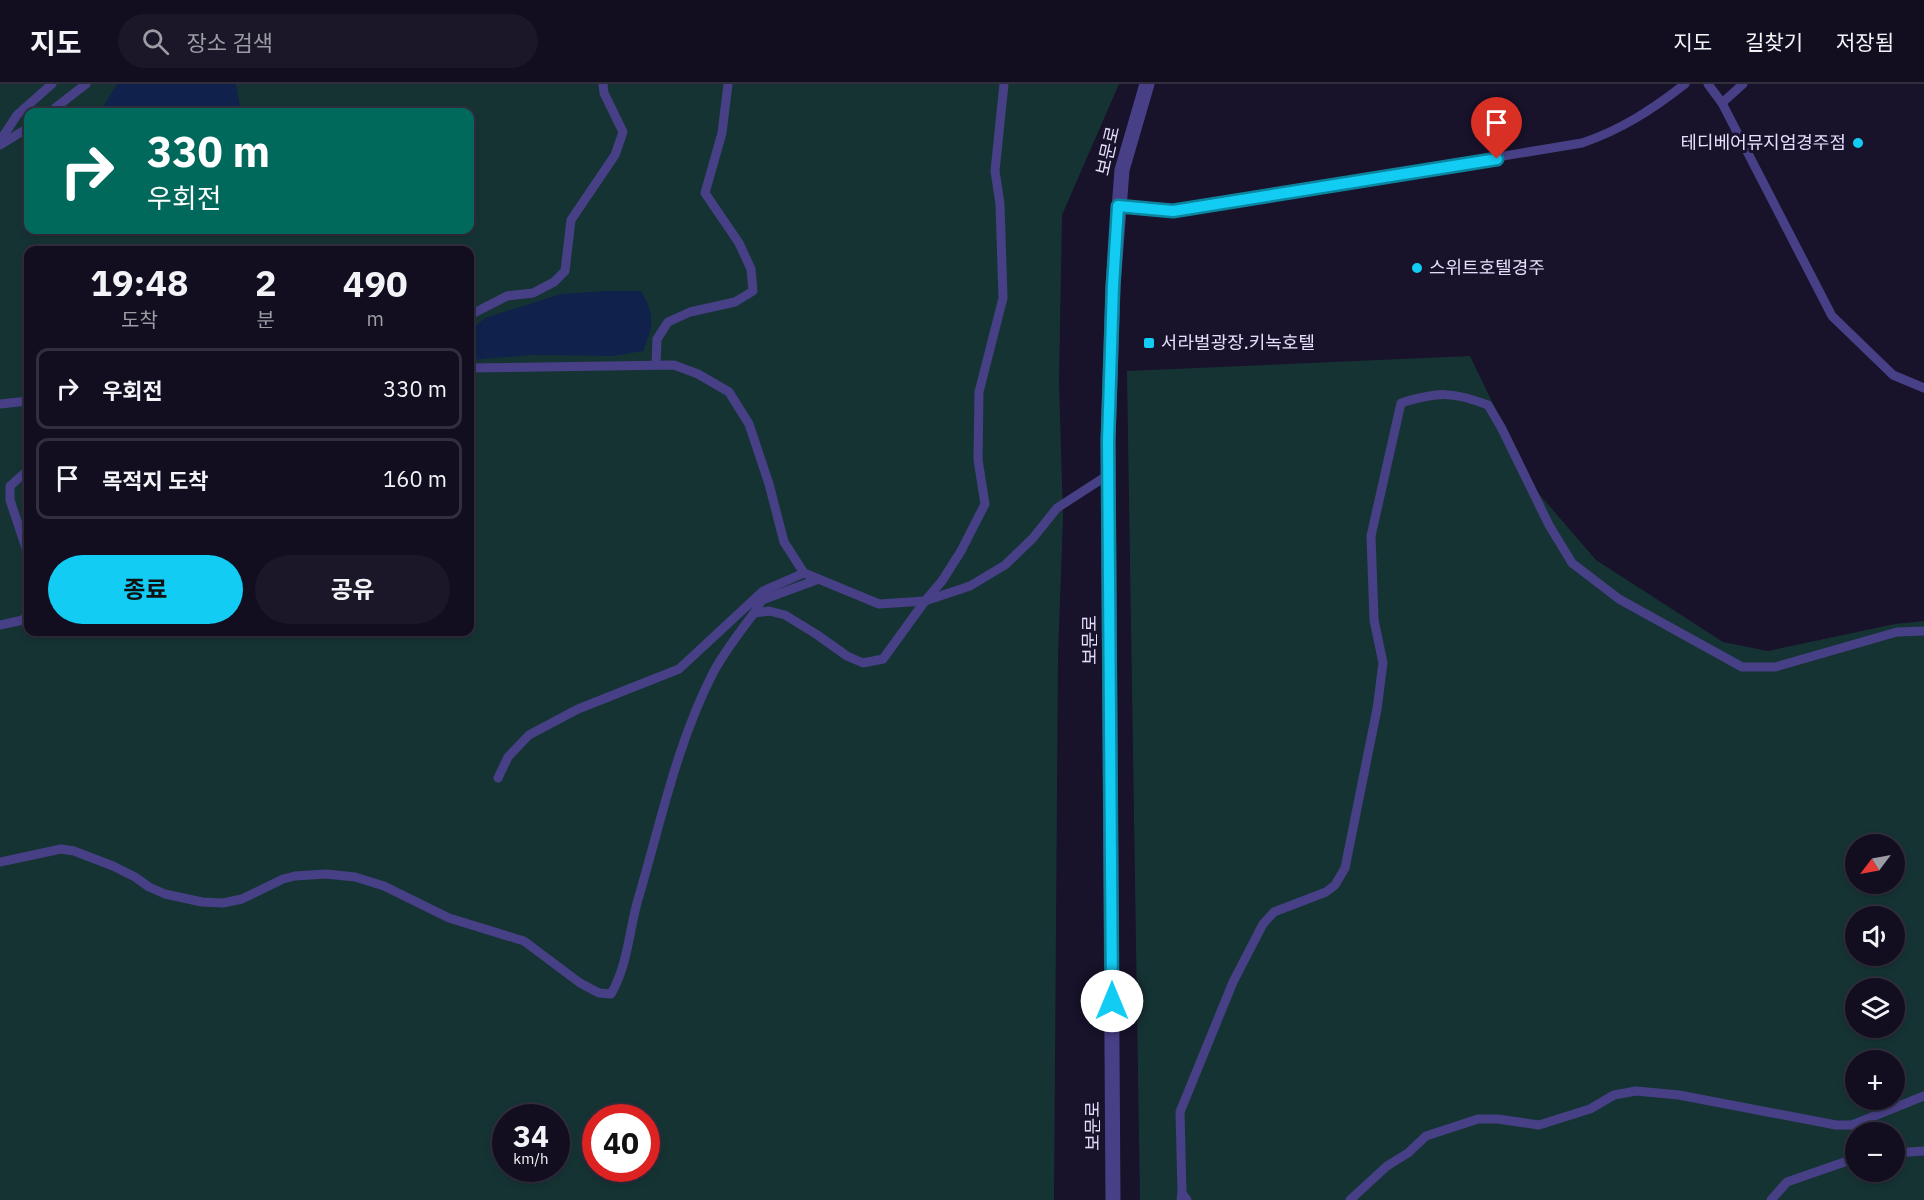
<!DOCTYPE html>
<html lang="ko">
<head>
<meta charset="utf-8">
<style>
	:root { --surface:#120e20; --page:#1b1729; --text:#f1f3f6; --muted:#9c9ca5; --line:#312e3e; --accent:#13ccf4 }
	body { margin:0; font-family:"IBM Plex Sans","Noto Sans KR",sans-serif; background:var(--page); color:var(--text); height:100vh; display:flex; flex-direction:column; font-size:22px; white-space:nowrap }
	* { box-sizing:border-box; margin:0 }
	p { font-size:20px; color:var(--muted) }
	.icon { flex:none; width:33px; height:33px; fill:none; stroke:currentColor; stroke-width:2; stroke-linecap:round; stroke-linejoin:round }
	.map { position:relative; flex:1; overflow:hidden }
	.drawer { position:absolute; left:24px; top:162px; width:450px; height:390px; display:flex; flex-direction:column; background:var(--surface); border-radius:12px; box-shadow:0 3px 9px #0003,0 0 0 2px var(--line) }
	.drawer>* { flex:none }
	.top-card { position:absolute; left:24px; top:24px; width:450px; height:126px; border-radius:12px; box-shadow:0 3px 9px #0003,0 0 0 2px var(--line); background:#00695c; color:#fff; overflow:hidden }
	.needle { width:39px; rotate:238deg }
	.tools { position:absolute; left:1845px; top:750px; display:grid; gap:12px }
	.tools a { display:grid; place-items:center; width:60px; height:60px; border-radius:50%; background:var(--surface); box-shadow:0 3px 9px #0003,0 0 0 2px var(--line); font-size:30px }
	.speed { position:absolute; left:492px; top:1020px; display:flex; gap:12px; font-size:30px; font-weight:700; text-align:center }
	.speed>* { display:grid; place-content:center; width:78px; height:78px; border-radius:50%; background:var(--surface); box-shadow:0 3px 9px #0003,0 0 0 2px var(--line); line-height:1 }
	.speed small { font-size:15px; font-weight:400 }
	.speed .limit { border:9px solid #d22; background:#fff; color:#111 }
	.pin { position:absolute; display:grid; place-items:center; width:51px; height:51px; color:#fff; margin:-62px -26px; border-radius:50% 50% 50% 0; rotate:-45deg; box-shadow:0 0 6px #0007 }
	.pin .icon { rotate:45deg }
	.me { position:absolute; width:66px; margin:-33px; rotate:0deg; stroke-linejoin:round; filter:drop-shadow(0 0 4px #0008) }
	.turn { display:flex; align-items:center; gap:21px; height:126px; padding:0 24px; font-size:27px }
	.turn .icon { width:78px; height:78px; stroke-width:2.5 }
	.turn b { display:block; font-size:42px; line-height:51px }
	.eta { display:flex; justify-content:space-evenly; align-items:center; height:102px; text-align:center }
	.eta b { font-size:36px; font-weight:700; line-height:42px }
	.action { display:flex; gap:12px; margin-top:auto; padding:12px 24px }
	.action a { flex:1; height:69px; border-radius:36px; background:var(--accent); color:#111; font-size:24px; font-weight:700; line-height:69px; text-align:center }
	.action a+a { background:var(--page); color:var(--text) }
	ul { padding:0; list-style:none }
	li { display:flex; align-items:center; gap:18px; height:81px; margin:0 12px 9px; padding:0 12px; border:3px solid var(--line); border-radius:12px }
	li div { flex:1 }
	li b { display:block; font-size:22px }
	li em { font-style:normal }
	header { display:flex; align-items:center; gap:36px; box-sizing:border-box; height:84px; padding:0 30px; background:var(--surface); border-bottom:2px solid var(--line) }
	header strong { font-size:28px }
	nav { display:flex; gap:33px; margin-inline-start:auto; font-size:21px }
	.search { width:420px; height:54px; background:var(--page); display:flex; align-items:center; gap:15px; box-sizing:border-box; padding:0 21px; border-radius:33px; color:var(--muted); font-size:22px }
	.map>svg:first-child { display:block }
</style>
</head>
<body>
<header>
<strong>지도</strong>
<div class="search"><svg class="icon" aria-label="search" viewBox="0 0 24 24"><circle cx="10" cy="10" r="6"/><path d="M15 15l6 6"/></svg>장소 검색</div>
<nav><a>지도</a><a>길찾기</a><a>저장됨</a></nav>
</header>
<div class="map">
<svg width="1924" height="1116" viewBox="0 0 1924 1116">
	<rect width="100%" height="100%" fill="#18122a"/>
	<g fill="#163334" fill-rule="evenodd">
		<path d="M0 0H1119L1062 131 1059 298 1063 433 1058 572 1054 1116H0ZM28 28H470V146H28ZM28 166H470V548H28ZM506 1034H556V1084H506ZM596 1034H646V1084H596Z"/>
		<path d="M1470 272 1533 403 1596 476 1723 558 1768 567 1895 540 1924 537V1116H1140L1127 287ZM1856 760H1894V800H1856ZM1856 832H1894V872H1856ZM1856 904H1894V944H1856ZM1856 976H1894V1016H1856ZM1856 1048H1894V1088H1856Z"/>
	</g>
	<g fill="#10224c">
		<polygon points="117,0 236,0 241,28 100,28"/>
		<path d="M604 207H641C655 230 654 242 643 267L613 272 532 271 470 276V247L485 234 561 210Z"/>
	</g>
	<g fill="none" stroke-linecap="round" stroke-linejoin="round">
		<g stroke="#484087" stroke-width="9">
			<polyline points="1708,0 1722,19 1832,232 1893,291 1924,304"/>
			<polyline points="1722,19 1743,0"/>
			<polyline points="50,28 86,0"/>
			<polyline points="0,57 17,31 52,0"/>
			<polyline points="0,61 28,44"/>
			<path d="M1118 122 1173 127 1582 59C1621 46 1653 25 1685 0"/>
			<polyline points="470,231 507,212 533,209 554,198 565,187 571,136 615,71 623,48 604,9 603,0"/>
			<polyline points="656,281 657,255 668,238 690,228 735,218 753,207 751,185 739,159 705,109 722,49 728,0"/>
			<polyline points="470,284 674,281 698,290 729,308 749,340 769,400 784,458 804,489 879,520 925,517 970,502 1005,481 1033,454 1057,424 1108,391"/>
			<polyline points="0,320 28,317"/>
			<polyline points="28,386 10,402 10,416 28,470"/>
			<polyline points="819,495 762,516 754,529 769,527 785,531 816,550 847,572 863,579 883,575 925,517 942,497 961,467 985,420 978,376 979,308 1003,214 1000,120 995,87 1004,0"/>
			<polyline points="0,541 23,536 28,529"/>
			<polyline points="498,694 508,673 529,651 578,625 679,585 763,507 804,489"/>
			<path d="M0 778 61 765 74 767 113 782 135 793 149 803 165 810 202 818 223 819 242 815 283 795 295 792 326 790 355 793 384 802 449 834 524 857 580 899 599 909 611 910C627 883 629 849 637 819 660 742 676 661 713 589 724 568 740 548 754 529"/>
			<polyline points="1894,1069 1924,1067"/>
			<path d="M1182 1109 1180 1028 1233 898 1263 840 1274 828 1326 808 1335 801 1345 784 1377 625 1383 579 1374 536 1371 452 1401 319C1438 308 1451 307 1488 321L1501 343 1549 441 1572 479 1619 515 1742 583H1775L1897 548 1924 547"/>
			<polyline points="1181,1116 1182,1109 1187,1116"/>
			<polyline points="1350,1116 1387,1082 1408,1069 1426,1052 1478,1035 1498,1035 1539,1041 1590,1025 1614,1011 1636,1007 1679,1011 1836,1041 1852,1041 1924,1012"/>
			<polyline points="1771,1116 1787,1098 1856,1074"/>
		</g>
		<polyline stroke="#484087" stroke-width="15" points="1113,1116 1108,358 1113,202 1122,86 1147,0"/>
	</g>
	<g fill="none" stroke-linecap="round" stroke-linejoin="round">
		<g stroke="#0c859f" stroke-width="15">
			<polyline id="route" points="1112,917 1108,357 1113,202 1118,122 1173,127 1497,75"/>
		</g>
		<use href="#route" stroke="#13ccf4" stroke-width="10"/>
	</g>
	<g fill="#13ccf4" stroke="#18122a" stroke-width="2">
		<circle cx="1858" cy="59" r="6"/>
		<circle cx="1417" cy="184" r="6"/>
		<rect x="1143" y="253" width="12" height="12" rx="3"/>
	</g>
	<g text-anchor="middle" stroke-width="6" stroke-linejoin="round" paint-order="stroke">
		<g font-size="18" fill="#e4defd" stroke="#18122a" text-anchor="start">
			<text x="1846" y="65" text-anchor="end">테디베어뮤지엄경주점</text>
			<text x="1429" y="190">스위트호텔경주</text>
			<text x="1161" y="265">서라벌광장.키녹호텔</text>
		</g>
		<g font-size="18" fill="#e4defd" stroke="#18122a">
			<text transform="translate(1108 67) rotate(-77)" y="6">보문로</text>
			<text transform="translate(1090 556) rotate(-90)" y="6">보문로</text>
			<text transform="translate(1093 1042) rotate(-90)" y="6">보문로</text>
		</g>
	</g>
</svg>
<div class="tools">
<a><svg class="needle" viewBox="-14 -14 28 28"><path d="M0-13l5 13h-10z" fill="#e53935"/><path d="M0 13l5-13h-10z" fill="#9c9ca5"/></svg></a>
<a><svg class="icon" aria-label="sound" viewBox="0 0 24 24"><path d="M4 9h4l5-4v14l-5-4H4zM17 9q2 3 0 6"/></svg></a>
<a><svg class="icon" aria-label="layers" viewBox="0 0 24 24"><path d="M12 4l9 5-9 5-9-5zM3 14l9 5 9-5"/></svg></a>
<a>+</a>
<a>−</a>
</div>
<div class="speed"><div>34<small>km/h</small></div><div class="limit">40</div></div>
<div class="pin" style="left:1497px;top:75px;background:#d93025"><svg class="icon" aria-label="arrive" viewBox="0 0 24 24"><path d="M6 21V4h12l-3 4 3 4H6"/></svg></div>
<svg class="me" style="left:1112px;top:917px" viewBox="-20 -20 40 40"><circle r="19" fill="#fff"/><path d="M0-13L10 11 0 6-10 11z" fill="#13ccf4"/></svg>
<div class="top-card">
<div class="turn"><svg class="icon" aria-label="right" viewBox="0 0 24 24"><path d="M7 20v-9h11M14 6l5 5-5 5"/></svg><div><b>330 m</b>우회전</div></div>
</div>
<section class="drawer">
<div class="eta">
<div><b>19:48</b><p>도착</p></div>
<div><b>2</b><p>분</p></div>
<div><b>490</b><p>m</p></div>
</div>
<ul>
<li><svg class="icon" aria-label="right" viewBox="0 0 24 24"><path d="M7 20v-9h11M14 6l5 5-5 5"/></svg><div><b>우회전</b></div><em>330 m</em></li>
<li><svg class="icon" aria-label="arrive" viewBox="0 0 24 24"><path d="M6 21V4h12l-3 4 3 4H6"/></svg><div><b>목적지 도착</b></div><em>160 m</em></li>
</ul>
<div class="action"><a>종료</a><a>공유</a></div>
</section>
</div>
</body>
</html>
